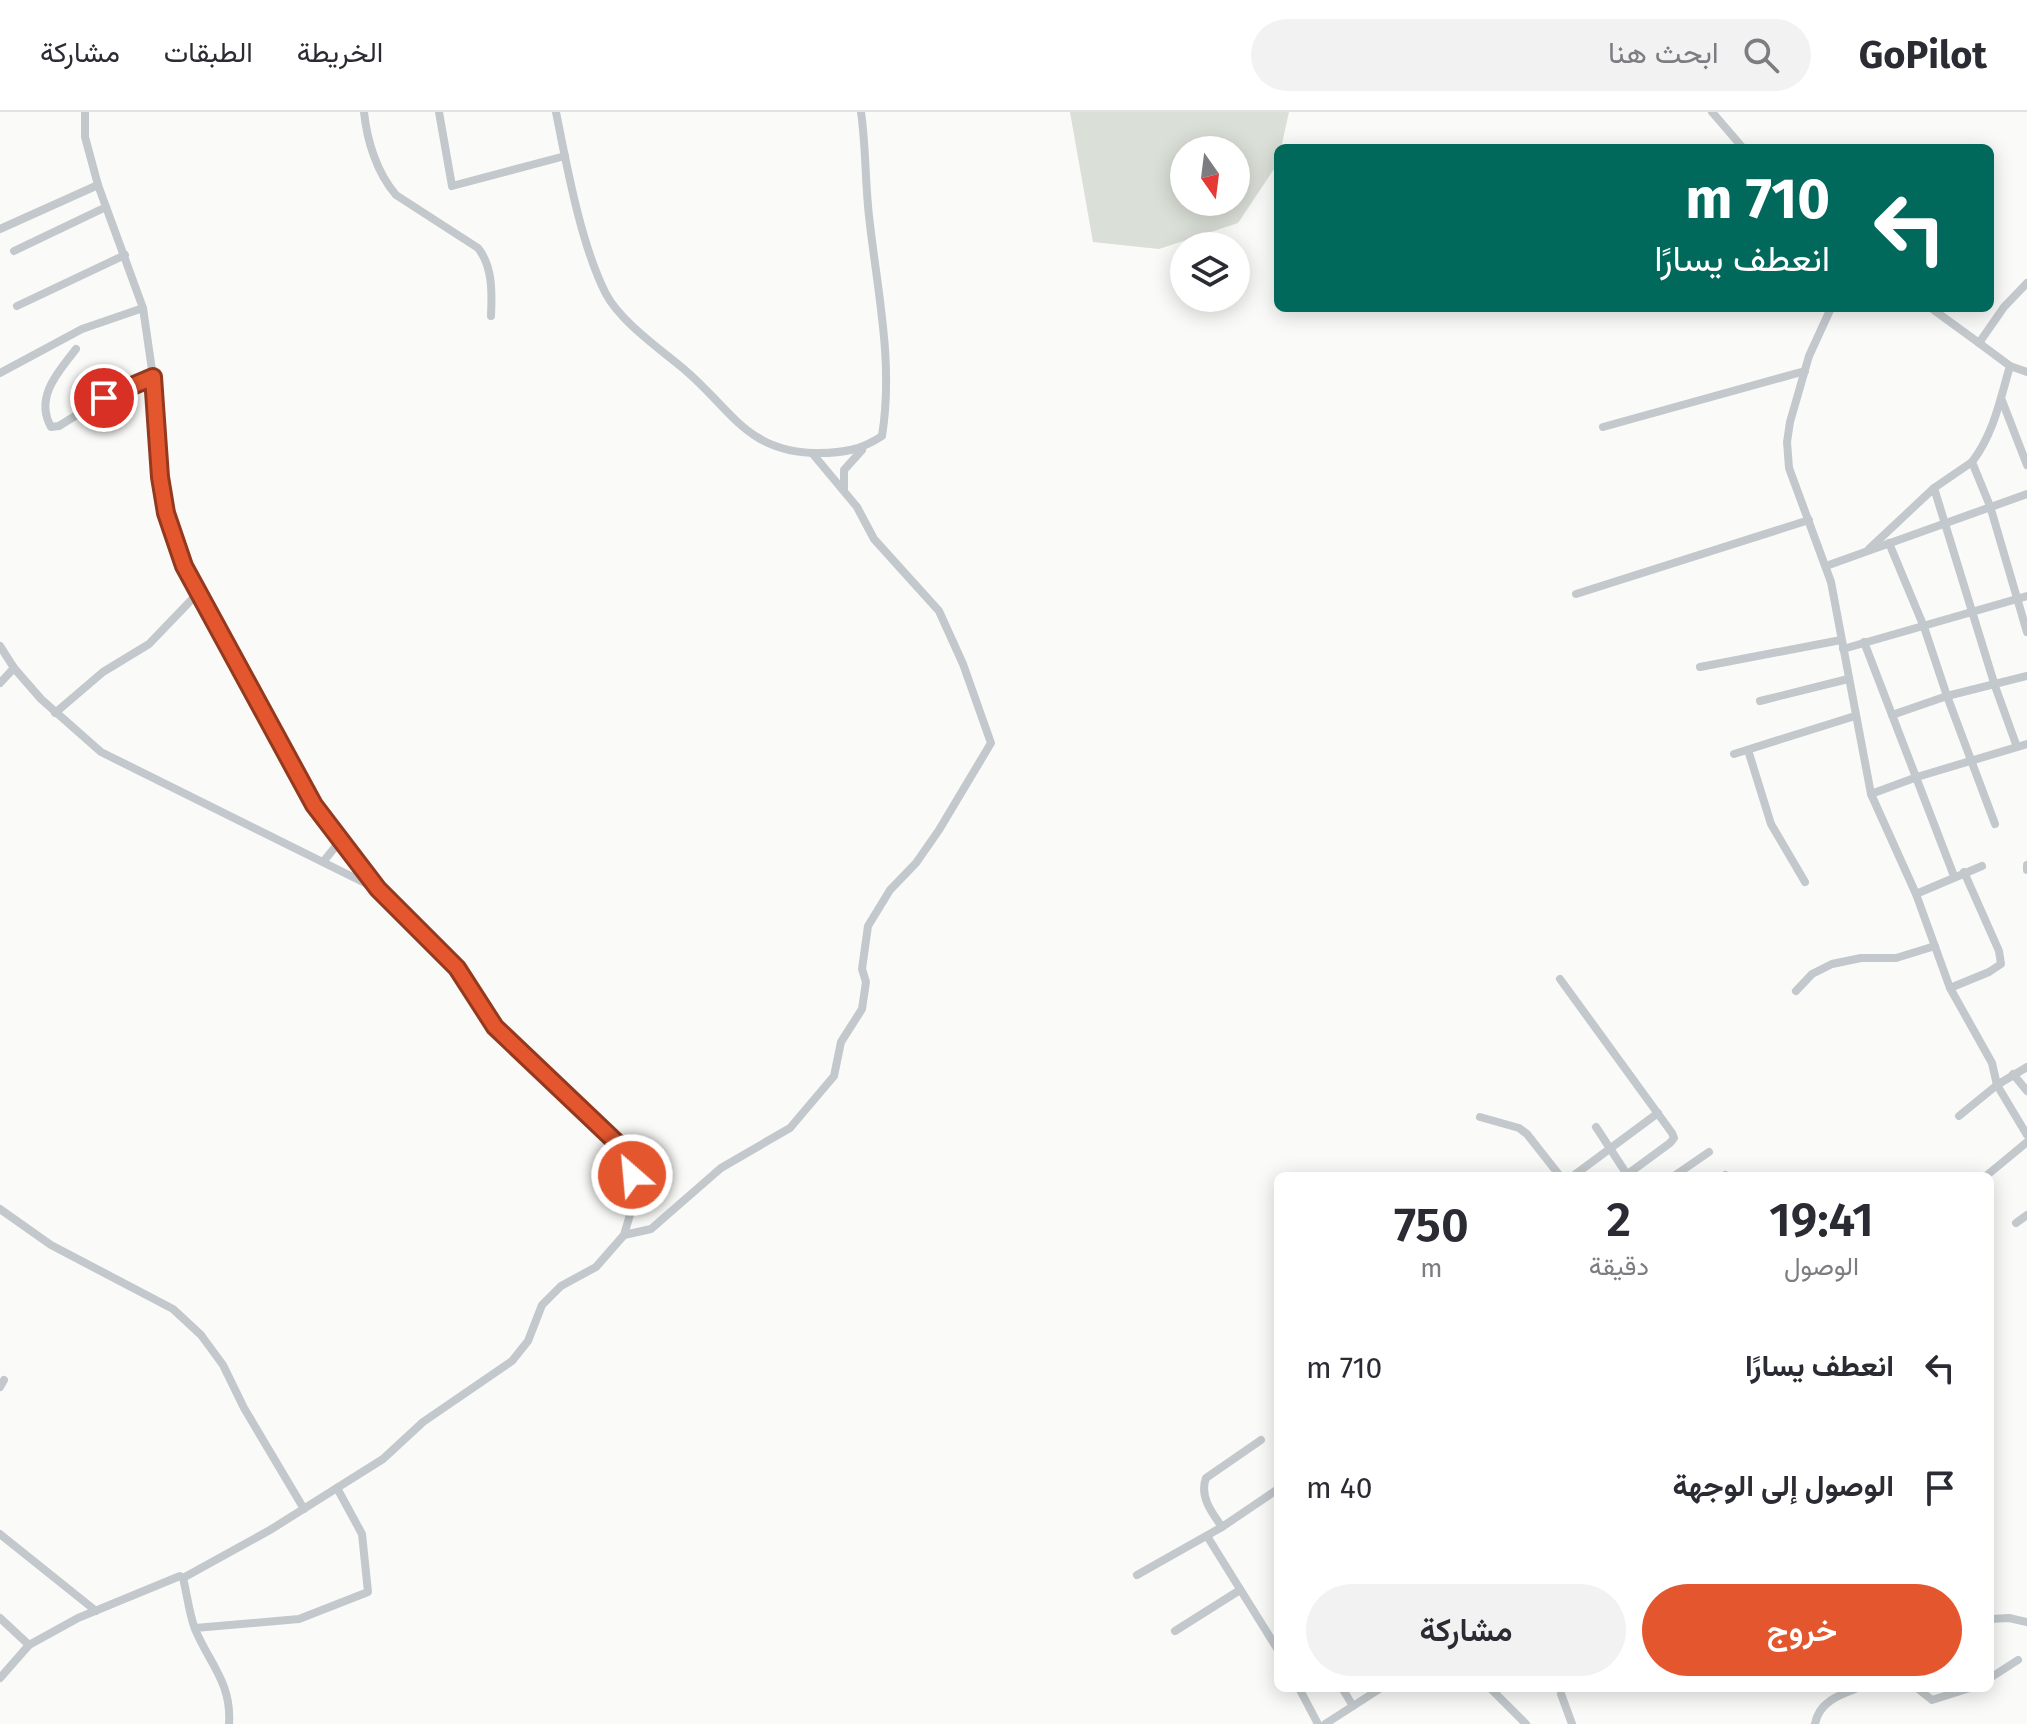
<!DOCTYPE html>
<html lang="ar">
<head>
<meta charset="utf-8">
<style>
	:root { --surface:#fff; --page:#f2f2f3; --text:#2b2b33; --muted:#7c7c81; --line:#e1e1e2; --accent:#e4572e }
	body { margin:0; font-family:"Fira Sans",Vazirmatn,sans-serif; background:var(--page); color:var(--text); direction:rtl; height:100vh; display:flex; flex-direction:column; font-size:30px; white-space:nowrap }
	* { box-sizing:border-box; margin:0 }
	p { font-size:26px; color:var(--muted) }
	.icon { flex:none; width:44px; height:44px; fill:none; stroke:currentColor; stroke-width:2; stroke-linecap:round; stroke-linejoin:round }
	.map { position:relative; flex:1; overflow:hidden; direction:ltr }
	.sheet { position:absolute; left:1274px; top:1060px; width:720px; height:520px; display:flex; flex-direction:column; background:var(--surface); border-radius:12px; box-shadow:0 4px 20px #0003; direction:rtl }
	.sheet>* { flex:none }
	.guide { position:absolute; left:1274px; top:32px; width:720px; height:168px; border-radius:12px; box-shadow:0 4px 20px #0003; direction:rtl; background:#00695c; color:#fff; overflow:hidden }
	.needle { width:52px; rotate:166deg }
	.buttons { position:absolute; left:1170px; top:24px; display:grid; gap:16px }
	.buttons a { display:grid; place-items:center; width:80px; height:80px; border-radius:50%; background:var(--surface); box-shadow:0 4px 20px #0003; font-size:40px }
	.pin { position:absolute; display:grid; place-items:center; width:68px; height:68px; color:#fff; margin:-34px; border:4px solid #fff; border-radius:50%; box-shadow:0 2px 8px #0007 }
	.me { position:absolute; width:88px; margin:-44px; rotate:333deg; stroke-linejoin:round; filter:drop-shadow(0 0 6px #0008) }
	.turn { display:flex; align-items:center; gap:28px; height:168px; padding:0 32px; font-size:36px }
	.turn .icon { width:104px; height:104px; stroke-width:2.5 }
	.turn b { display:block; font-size:56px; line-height:68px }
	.eta { display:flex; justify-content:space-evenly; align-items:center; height:136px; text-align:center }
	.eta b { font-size:48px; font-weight:600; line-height:56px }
	.action { display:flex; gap:16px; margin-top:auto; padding:16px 32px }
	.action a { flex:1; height:92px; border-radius:48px; background:var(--accent); color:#fff; font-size:32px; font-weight:600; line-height:92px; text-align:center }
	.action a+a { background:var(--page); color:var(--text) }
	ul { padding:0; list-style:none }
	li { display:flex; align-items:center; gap:24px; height:120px; padding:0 32px }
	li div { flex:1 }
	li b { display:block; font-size:30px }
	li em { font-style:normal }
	header { display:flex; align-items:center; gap:48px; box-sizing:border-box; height:112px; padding:0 40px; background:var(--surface); border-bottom:2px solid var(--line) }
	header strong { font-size:38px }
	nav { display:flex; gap:44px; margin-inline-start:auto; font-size:28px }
	.search { width:560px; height:72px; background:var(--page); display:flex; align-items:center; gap:20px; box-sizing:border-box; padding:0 28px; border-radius:44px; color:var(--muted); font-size:30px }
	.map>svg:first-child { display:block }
</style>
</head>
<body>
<header>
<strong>GoPilot</strong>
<div class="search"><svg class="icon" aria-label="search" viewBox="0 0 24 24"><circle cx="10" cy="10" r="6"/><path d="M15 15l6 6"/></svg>ابحث هنا</div>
<nav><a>الخريطة</a><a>الطبقات</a><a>مشاركة</a></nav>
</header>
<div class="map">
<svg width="2027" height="1612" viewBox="0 0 2027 1612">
	<rect width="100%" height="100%" fill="#fafaf8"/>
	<path fill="#dadfd7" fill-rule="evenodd" d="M1070 0H1289L1281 36H1278V51L1238 111 1159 137 1093 130ZM1184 38H1236V90H1184Z"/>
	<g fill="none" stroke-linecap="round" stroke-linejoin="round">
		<g stroke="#c3c8cc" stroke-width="8">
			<polyline points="85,0 85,25 98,73 143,196 153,265 160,365 166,401 184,454 275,624 314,693 340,729 378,777 457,856 495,915 616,1030 632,1063 634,1089 624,1123"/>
			<path d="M364 0C367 29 377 61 396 83L478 136C493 155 492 181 491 204"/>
			<polyline points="439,0 452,74 565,44"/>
			<path d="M556 0C567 55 581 133 606 182 621 210 660 237 685 258 732 298 747 341 819 341 843 341 861 338 882 324 894 250 877 178 869 104 865 69 866 35 861 0"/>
			<polyline points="1712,0 1743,36"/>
			<polyline points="0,117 98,73"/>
			<polyline points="14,139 106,95"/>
			<polyline points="17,194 125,143"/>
			<polyline points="1831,196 1809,244 1790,310 1787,330 1789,356 1831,470 1871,682 1916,782 1950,876 1992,951 1997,973 2027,1023"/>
			<polyline points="1931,196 1979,231 2004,195 2027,171"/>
			<path d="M1979 231 2010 254C2000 288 1994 321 1972 350L1990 394 2027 520"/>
			<path d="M76 237C59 259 34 285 51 315L59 314 104 286 153 265"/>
			<polyline points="2010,254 2027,260"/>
			<polyline points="0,261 82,217 143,196"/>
			<polyline points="2001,286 2027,353"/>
			<polyline points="1603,315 1805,259"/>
			<polyline points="1934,376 1995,574 2017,635"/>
			<polyline points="844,377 844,358 862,338"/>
			<polyline points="1889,431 1924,515 1947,584 1995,712"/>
			<polyline points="1869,437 1934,376 1972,350"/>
			<polyline points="1826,454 2027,382"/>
			<polyline points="1576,482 1809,408"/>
			<polyline points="1864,530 1954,764"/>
			<polyline points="0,534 14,556 41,587 101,640 373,775"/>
			<polyline points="1843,537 2027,484"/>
			<polyline points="1700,555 1841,528"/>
			<polyline points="0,571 14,556"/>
			<polyline points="1760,589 1848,567"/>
			<polyline points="55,601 103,560 149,532 198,481"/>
			<polyline points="1892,603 1947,584 2027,564"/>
			<polyline points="1748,638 1771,712 1805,770"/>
			<polyline points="1734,642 1855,604"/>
			<polyline points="1871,682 1917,665 2027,632"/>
			<polyline points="323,750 340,729"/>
			<polyline points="2027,753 2027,758"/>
			<polyline points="1916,782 1982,754"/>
			<polyline points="1560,867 1672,1021 1674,1026 1670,1031 1625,1064"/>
			<polyline points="1950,876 1989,860 2001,852 1999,839 1964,760"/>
			<polyline points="1796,879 1812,862 1832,852 1861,846 1896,846 1935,834"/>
			<polyline points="2013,962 2027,979"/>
			<polyline points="1959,1004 1997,973 2027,955"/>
			<polyline points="1480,1005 1519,1016 1527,1022 1560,1064"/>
			<polyline points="1596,1015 1628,1064"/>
			<polyline points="1573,1064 1658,1001"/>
			<polyline points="1674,1064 1709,1040"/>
			<polyline points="1723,1064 1725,1063"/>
			<polyline points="1986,1064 2027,1030"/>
			<polyline points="0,1097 51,1133 173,1197 201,1223 223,1253 244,1296 304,1397"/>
			<polyline points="2016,1111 2027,1103"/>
			<polyline points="0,1275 4,1268"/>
			<path d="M1222 1415C1212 1401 1199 1384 1206 1366L1261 1328"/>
			<polyline points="0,1422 96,1499"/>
			<polyline points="1207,1424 1278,1538"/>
			<polyline points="1137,1463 1222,1415 1278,1377"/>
			<path d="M183 1466C187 1482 189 1501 195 1517 209 1551 232 1571 229 1612"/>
			<polyline points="0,1506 29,1533"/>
			<polyline points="1990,1507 2009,1506 2027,1510"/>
			<polyline points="195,1516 299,1507 368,1480 362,1422 337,1376"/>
			<polyline points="1175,1519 1240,1478"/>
			<polyline points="0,1566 29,1533 78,1506 180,1464 183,1466 270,1418 383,1347 423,1310 512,1249 528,1229 542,1193 561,1174 596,1155 624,1123 651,1117 721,1056 790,1016 834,964 841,930 862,897 866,870 862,857 868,814 890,778 916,751 939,718 991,631 963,552 939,499 874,427 857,395 812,341"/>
			<polyline points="1990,1566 2018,1548"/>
			<polyline points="1299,1576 1318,1612"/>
			<polyline points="1342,1576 1353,1594"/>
			<polyline points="1490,1576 1526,1612"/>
			<polyline points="1917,1576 1932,1588 1970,1576"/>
			<polyline points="1561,1582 1572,1612"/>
			<polyline points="1325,1612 1381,1576"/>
			<path d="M1815 1612C1819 1590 1839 1583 1858 1576"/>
		</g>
	</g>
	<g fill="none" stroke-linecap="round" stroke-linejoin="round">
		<g stroke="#94391e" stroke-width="20">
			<polyline id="route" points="104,286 153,265 160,365 166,401 184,454 314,693 378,777 457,856 495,915 616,1030 632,1063"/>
		</g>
		<use href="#route" stroke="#e4572e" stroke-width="14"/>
	</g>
</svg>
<div class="buttons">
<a><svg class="needle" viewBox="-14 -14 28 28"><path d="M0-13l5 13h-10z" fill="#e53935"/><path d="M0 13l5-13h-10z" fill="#7c7c81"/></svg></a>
<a><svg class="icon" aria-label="layers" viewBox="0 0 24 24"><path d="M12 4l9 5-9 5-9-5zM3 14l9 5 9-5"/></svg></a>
</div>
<div class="pin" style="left:104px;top:286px;background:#d93025"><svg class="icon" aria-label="arrive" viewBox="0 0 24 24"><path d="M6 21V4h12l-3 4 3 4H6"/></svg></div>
<svg class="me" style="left:632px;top:1063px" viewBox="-20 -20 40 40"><circle r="17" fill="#e4572e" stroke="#fff" stroke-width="3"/><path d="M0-11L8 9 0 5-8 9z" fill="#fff"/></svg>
<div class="guide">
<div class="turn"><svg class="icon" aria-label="left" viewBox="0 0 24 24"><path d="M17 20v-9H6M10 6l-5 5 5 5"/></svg><div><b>710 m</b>انعطف يسارًا</div></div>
</div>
<section class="sheet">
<div class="eta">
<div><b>19:41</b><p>الوصول</p></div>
<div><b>2</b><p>دقيقة</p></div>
<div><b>750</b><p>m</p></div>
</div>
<ul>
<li><svg class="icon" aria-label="left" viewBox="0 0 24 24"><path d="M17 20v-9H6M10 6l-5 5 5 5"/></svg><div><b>انعطف يسارًا</b></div><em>710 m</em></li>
<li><svg class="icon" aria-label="arrive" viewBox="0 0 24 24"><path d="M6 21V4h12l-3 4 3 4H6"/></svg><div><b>الوصول إلى الوجهة</b></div><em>40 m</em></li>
</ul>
<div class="action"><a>خروج</a><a>مشاركة</a></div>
</section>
</div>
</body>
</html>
